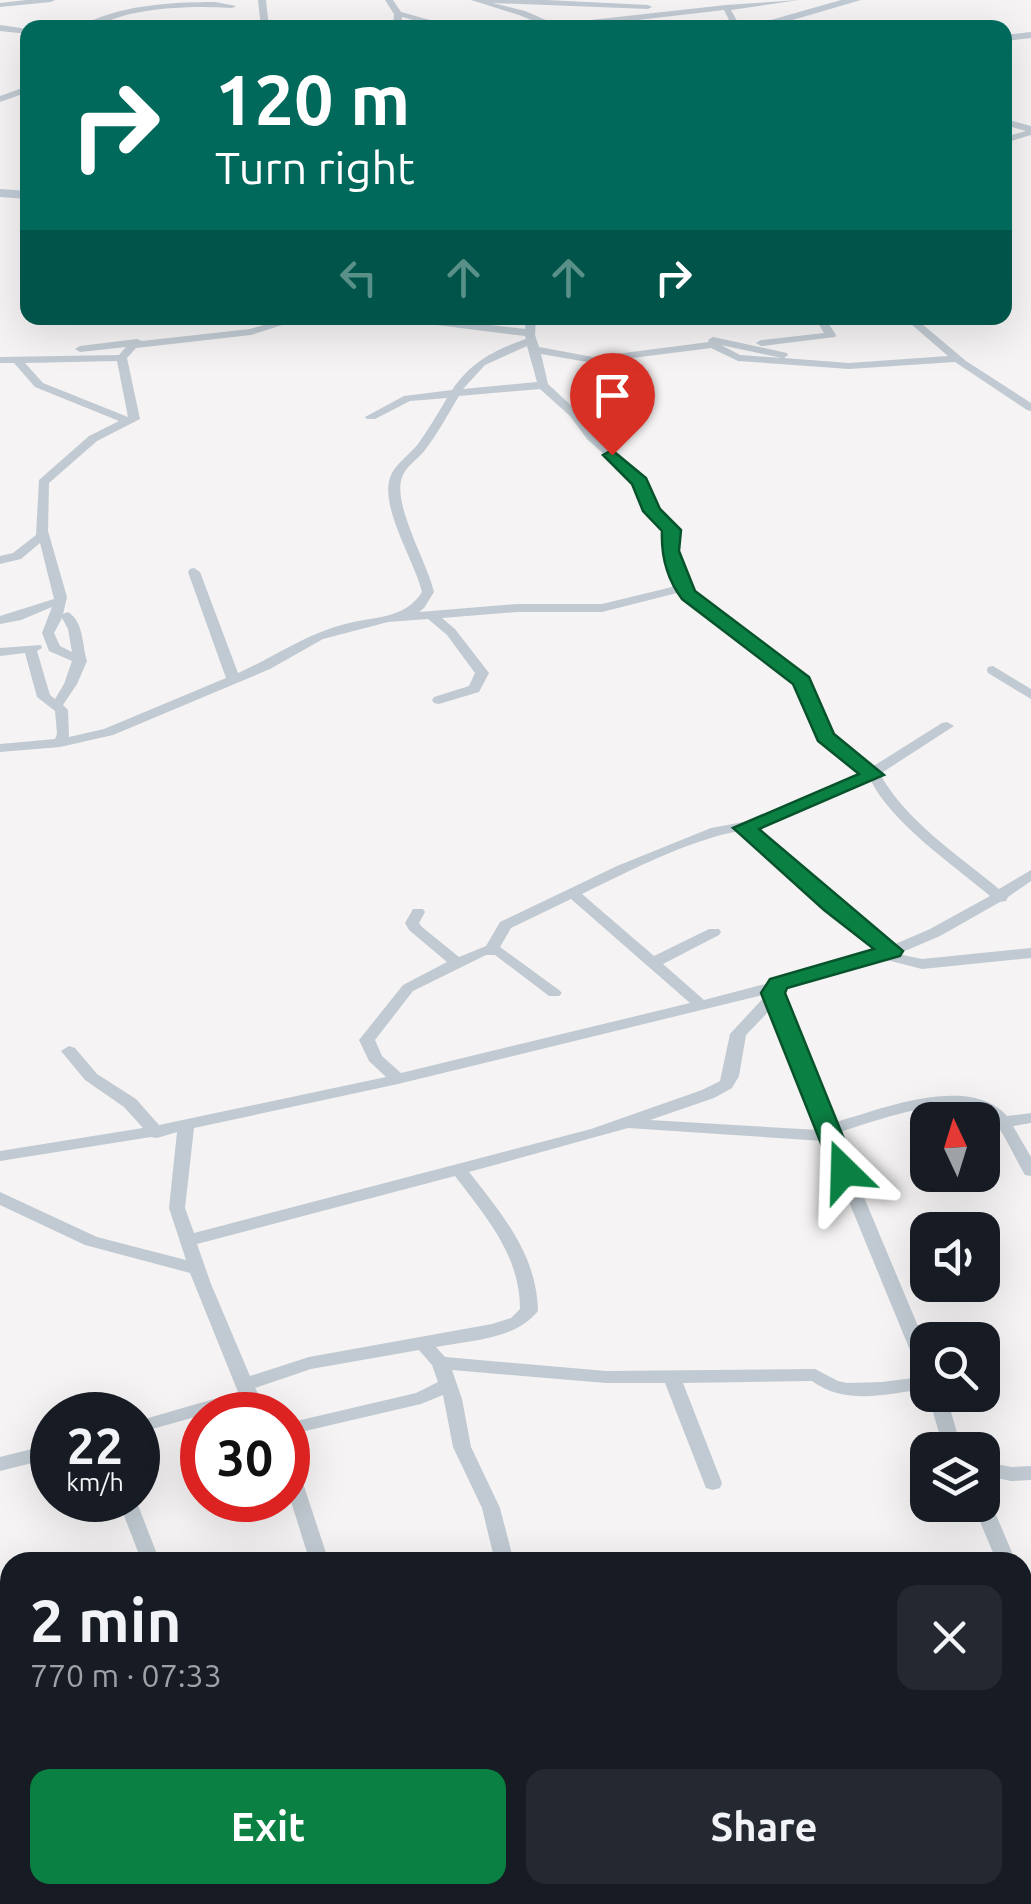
<!DOCTYPE html>
<html lang="en">
<head>
<meta charset="utf-8">
<style>
	:root { --surface:#171b24; --page:#242831; --text:#f1f3f6; --muted:#9ea1a6; --accent:#0b8043 }
	body { margin:0; font-family:Ubuntu,sans-serif; background:var(--page); color:var(--text); height:100vh; display:flex; flex-direction:column; font-size:38px; white-space:nowrap }
	* { box-sizing:border-box; margin:0 }
	p { font-size:32px; color:var(--muted) }
	.icon { flex:none; width:55px; height:55px; fill:none; stroke:currentColor; stroke-width:2; stroke-linecap:round; stroke-linejoin:round }
	.map { position:relative; flex:1; overflow:hidden }
	.side { position:absolute; left:0px; top:1552px; width:1032px; height:352px; display:flex; flex-direction:column; background:var(--surface); border-radius:30px 30px 0 0; box-shadow:0 10px 40px #0002 }
	.side>* { flex:none }
	.guide { position:absolute; left:20px; top:20px; width:992px; height:305px; border-radius:20px; box-shadow:0 10px 40px #0002; background:#00695c; color:#fff; overflow:hidden }
	.needle { width:65px; rotate:356deg }
	.buttons { position:absolute; left:910px; top:1102px; display:grid; gap:20px }
	.buttons a { display:grid; place-items:center; width:90px; height:90px; border-radius:20px; background:var(--surface); box-shadow:0 10px 40px #0002; font-size:50px }
	.speed { position:absolute; left:30px; top:1392px; display:flex; gap:20px; font-size:50px; font-weight:700; text-align:center }
	.speed>* { display:grid; place-content:center; width:130px; height:130px; border-radius:50%; background:var(--surface); box-shadow:0 10px 40px #0002; line-height:1 }
	.speed small { font-size:25px; font-weight:400 }
	.speed .limit { border:15px solid #d22; background:#fff; color:#111 }
	.pin { position:absolute; display:grid; place-items:center; width:85px; height:85px; color:#fff; margin:-102px -42px; border-radius:50% 50% 50% 0; rotate:-45deg; box-shadow:0 0 10px #0007 }
	.pin .icon { rotate:45deg }
	.me { position:absolute; width:110px; margin:-55px; rotate:338deg; stroke-linejoin:round; filter:drop-shadow(0 0 8px #0008) }
	.turn { display:flex; align-items:center; gap:35px; height:210px; padding:0 30px; font-size:45px }
	.turn .icon { width:130px; height:130px; stroke-width:2.5 }
	.turn b { display:block; font-size:70px; line-height:85px }
	.lanes { display:flex; align-items:center; height:95px; padding:0 30px; background:#0003; justify-content:center; gap:50px; direction:ltr }
	.lanes .off { opacity:.35 }
	.round { display:grid; place-items:center; flex:none; width:105px; height:105px; border-radius:20px; background:var(--page) }
	.headline { display:flex; align-items:center; justify-content:space-between; height:170px; padding:0 30px }
	h1 { font-size:60px; font-weight:700; line-height:75px }
	.action { display:flex; gap:20px; margin-top:auto; padding:20px 30px }
	.action a { flex:1; height:115px; border-radius:20px; background:var(--accent); color:#fff; font-size:40px; font-weight:700; line-height:115px; text-align:center }
	.action a+a { background:var(--page); color:var(--text) }
	.map>svg:first-child { display:block }
</style>
</head>
<body>
<div class="map">
<svg width="1031" height="1904" viewBox="0 0 1031 1904">
	<rect width="100%" height="100%" fill="#f5f3f3"/>
	<g fill="none" stroke-linecap="round" stroke-linejoin="round">
		<g fill="#c1cad2" fill-rule="evenodd">
			<polygon points="26,0 55,0 51,2 0,7 0,3"/>
			<polygon points="258,0 266,0 269,28 261,28"/>
			<polygon points="385,0 393,0 401,12 458,28 442,28 402,17 401,28 393,28 394,14"/>
			<polygon points="471,0 547,0 648,5 652,7 648,9 493,3 525,11 555,24 726,5 799,0 731,10 741,28 733,28 724,10 569,28 538,28 543,25 519,15"/>
			<path d="M215 2 236 6 232 8C198 6 164 7 130 14 112 18 95 28 77 28 117 5 170 2 215 2Z"/>
			<polygon points="0,25 28,29 28,34 0,31"/>
			<polygon points="1031,32 1031,38 1005,41 1005,35"/>
			<polygon points="28,86 28,92 0,102 0,96"/>
			<polygon points="1005,119 1031,126 1031,135 1005,143 1005,137 1026,131 1005,125"/>
			<path d="M289 318H304L251 335 136 348 127 358 140 419 97 441 49 483 48 531 67 597 63 614 68 612C84 622 82 645 87 661L77 684 63 705 68 710 69 737 104 729 226 678 188 572 190 569 194 568 200 572 238 673C274 657 306 634 345 624 374 616 404 620 422 592 415 561 376 502 392 473 398 462 410 454 418 444 429 429 438 413 447 398L410 401 375 419H367L365 417 404 396 452 390C471 362 494 350 526 339L525 336 405 321 400 318H427L525 329 526 318H536L535 335 539 347 593 357 709 342 708 340 713 337 787 353 788 355 784 358 849 363 948 356 904 318H915L966 361 1031 403V411L1027 410 955 362 849 369 738 361 711 348 593 363 541 354 548 384 578 412 595 435 644 479 657 510 677 530C676 556 681 578 698 597L807 678 839 744 872 767 942 723 947 722 954 726 880 774C906 821 958 855 999 889L1031 870V881L1008 897 1006 901 1000 902 940 936 898 954 922 959 1031 948V958L922 969 883 959 784 990 781 998 833 1123C879 1110 969 1073 1007 1116L1031 1113V1123L1013 1126 1031 1157V1176L1025 1175C1013 1155 1004 1131 989 1116 961 1088 870 1123 837 1133L928 1350V1388C889 1394 846 1406 812 1381L683 1383 722 1483 720 1488 713 1490 706 1488 704 1483 665 1383H606L452 1370 462 1399 471 1447 500 1508 514 1562H495L482 1508 453 1447 443 1395 421 1404 288 1435V1423L416 1393 438 1382 432 1365 419 1350 311 1369 255 1388 271 1415H253L245 1403 138 1433V1421L238 1392 190 1273 85 1245 0 1205V1192L97 1237 186 1260 169 1208 177 1132 157 1138 151 1137 0 1161V1151L143 1128 124 1107 85 1080 61 1051 69 1046 75 1048 97 1074 136 1099 159 1125 386 1077 369 1061 359 1040 403 985 447 962 409 930 405 923 413 909H423L425 912 419 923 422 927 459 957 486 946 500 922 617 866 711 828 754 820 864 774 828 749 796 683 690 603 681 592 602 612H517L442 618 455 629 489 673 479 692 439 704 434 703 432 700 434 697 469 686 475 673 447 635 428 619 388 622 323 639 270 669 113 735 60 747 0 752V744L55 739 57 734 55 711 37 697 25 653 0 656V648L41 645 42 648 37 651 50 695 55 699 64 684 72 661 49 651 42 633 52 607 21 620 0 624V616L54 599 40 543 21 559 0 564V556L13 553 36 535 39 480 89 436 119 421 35 387 14 363H0V357L119 355 126 347 80 352 75 349 80 346 137 339 142 341 250 329ZM721 345 782 358 740 355ZM527 346 537 382 463 389 485 365ZM117 361 128 417 43 383 25 363ZM540 389 570 416 587 439 635 482 646 511 665 531 664 551 675 584 672 587 602 604H517L419 612 424 608 434 592C428 563 388 498 404 473 409 464 419 458 425 450 438 433 448 414 459 396ZM62 618 68 629 72 652 60 646 54 633ZM871 781C892 823 953 865 990 896L930 929 893 945 816 886 753 829ZM739 831 806 892 881 950 823 969 704 1000 663 964 719 935 721 932 719 929H709L654 956 582 894C629 871 689 840 739 831ZM571 899 690 1003 401 1073 382 1056 375 1040 413 991 486 955H495L549 996H559L562 993 559 990 500 947 511 928ZM767 994 730 1034 720 1081 702 1090 591 1129 194 1233 185 1208 194 1128 398 1084ZM770 1010 819 1130 650 1120 714 1098 732 1088 739 1076 746 1035ZM628 1128 824 1141 921 1377 882 1382 847 1383 838 1381 815 1369 606 1371 445 1357 436 1347C470 1340 515 1340 538 1311 537 1255 502 1214 469 1172ZM455 1176C486 1217 520 1255 520 1309L511 1318 492 1324 309 1357 250 1376 211 1284 197 1244Z"/>
			<polygon points="815,318 825,318 836,335 835,337 761,346 756,343 761,340 824,333"/>
			<polygon points="993,666 1031,689 1031,699 988,673 987,670 988,667"/>
			<polygon points="928,1395 946,1395 962,1450 944,1450"/>
			<polygon points="52,1444 52,1458 0,1471 0,1457"/>
			<polygon points="288,1458 295,1460 297,1465 329,1562 310,1562 288,1492"/>
			<polygon points="982,1461 1011,1467 1031,1466 1031,1480 1011,1481 982,1475"/>
			<polygon points="982,1496 989,1498 991,1503 1016,1562 997,1562 973,1505 982,1505"/>
			<polygon points="118,1500 136,1500 160,1562 142,1562"/>
			<polygon points="1022,1614 1029,1617 1031,1620 1031,1668 1022,1663"/>
			<polygon points="10,1744 10,1760 0,1762 0,1746"/>
		</g>
		<g fill="#c1cbd6" fill-rule="evenodd">
			<polygon points="841,0 861,0 765,28 743,28"/>
			<polygon points="0,189 28,191 28,199 0,197"/>
		</g>
	</g>
	<path fill="#0b8043" stroke="#07532c" stroke-width="2.5" d="M612 450 646 478 660 509 681 530 679 551 695 591 809 677 834 734 884 775 759 829 903 951 900 956 787 988 785 993 857 1171 853 1177 844 1179 832 1171 761 993 770 979 874 949 824 910 733 828 859 774 818 741 793 684 682 599C667 579 661 556 662 531L643 511 632 484 603 455Z"/>
</svg>
<div class="buttons">
<a><svg class="needle" viewBox="-14 -14 28 28"><path d="M0-13l5 13h-10z" fill="#e53935"/><path d="M0 13l5-13h-10z" fill="#9ea1a6"/></svg></a>
<a><svg class="icon" aria-label="sound" viewBox="0 0 24 24"><path d="M4 9h4l5-4v14l-5-4H4zM17 9q2 3 0 6"/></svg></a>
<a><svg class="icon" aria-label="search" viewBox="0 0 24 24"><circle cx="10" cy="10" r="6"/><path d="M15 15l6 6"/></svg></a>
<a><svg class="icon" aria-label="layers" viewBox="0 0 24 24"><path d="M12 4l9 5-9 5-9-5zM3 14l9 5 9-5"/></svg></a>
</div>
<div class="speed"><div>22<small>km/h</small></div><div class="limit">30</div></div>
<div class="pin" style="left:612px;top:455px;background:#d93025"><svg class="icon" aria-label="arrive" viewBox="0 0 24 24"><path d="M6 21V4h12l-3 4 3 4H6"/></svg></div>
<svg class="me" style="left:844px;top:1171px" viewBox="-20 -20 40 40"><path d="M0-17L14 15 0 8-14 15z" fill="#0b8043" stroke="#fff" stroke-width="4"/></svg>
<div class="guide">
<div class="turn"><svg class="icon" aria-label="right" viewBox="0 0 24 24"><path d="M7 20v-9h11M14 6l5 5-5 5"/></svg><div><b>120 m</b>Turn right</div></div>
<div class="lanes"><svg class="icon off" aria-label="left" viewBox="0 0 24 24"><path d="M17 20v-9H6M10 6l-5 5 5 5"/></svg><svg class="icon off" aria-label="ahead" viewBox="0 0 24 24"><path d="M12 20V5M6 11l6-6 6 6"/></svg><svg class="icon off" aria-label="ahead" viewBox="0 0 24 24"><path d="M12 20V5M6 11l6-6 6 6"/></svg><svg class="icon" aria-label="right" viewBox="0 0 24 24"><path d="M7 20v-9h11M14 6l5 5-5 5"/></svg></div>
</div>
<section class="side">
<div class="headline"><div><h1>2 min</h1><p>770 m · 07:33</p></div><a class="round"><svg class="icon" aria-label="close" viewBox="0 0 24 24"><path d="M6 6l12 12M18 6L6 18"/></svg></a></div>
<div class="action"><a>Exit</a><a>Share</a></div>
</section>
</div>
</body>
</html>
